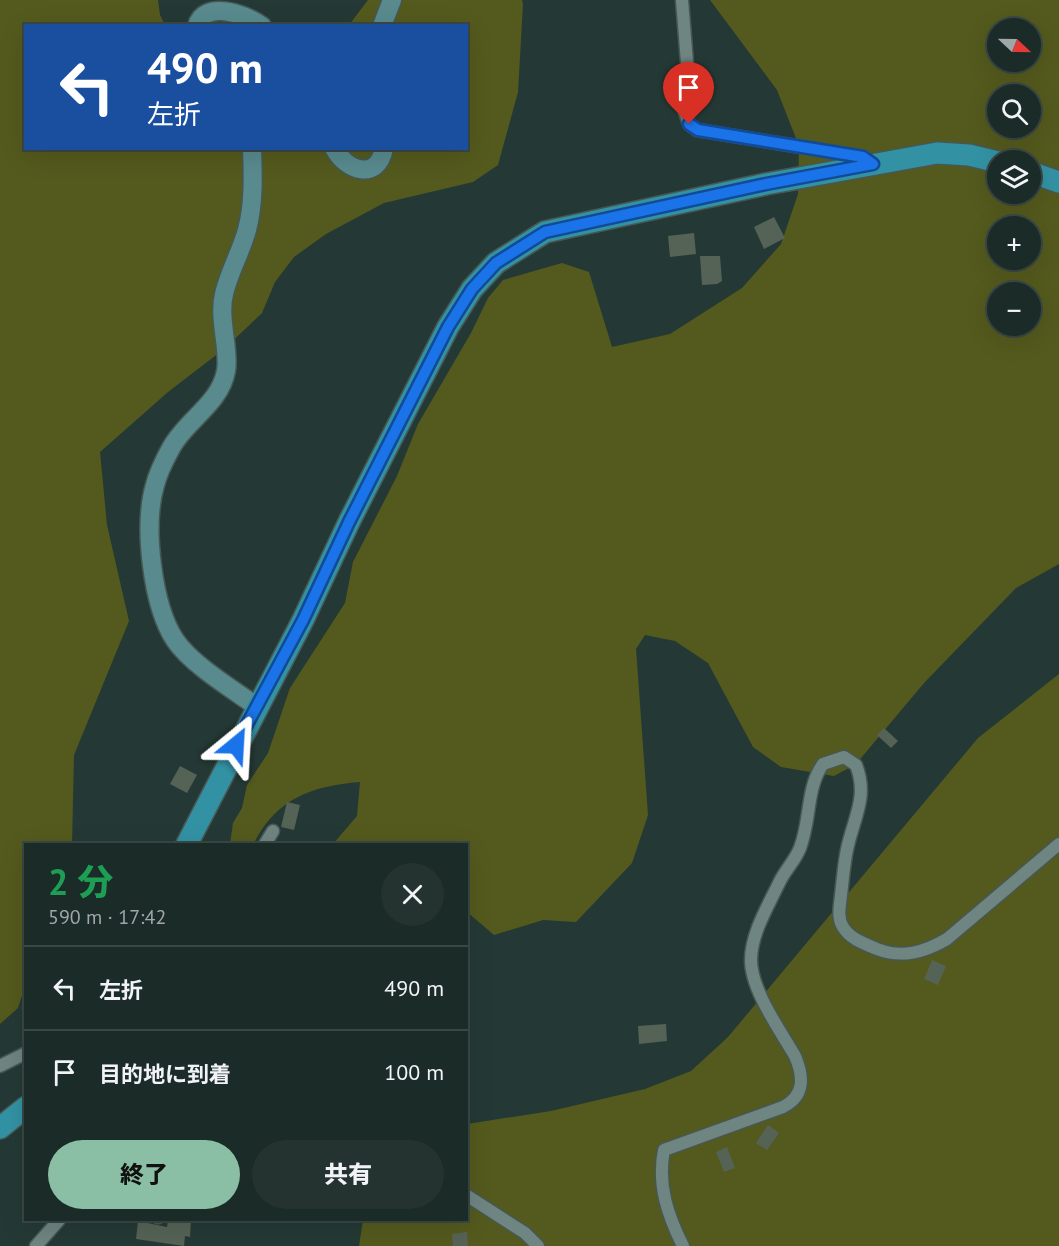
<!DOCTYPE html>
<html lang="ja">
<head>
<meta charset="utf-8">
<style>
	:root { --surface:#1b2b28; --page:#243330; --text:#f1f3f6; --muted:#a0a7a8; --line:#394745; --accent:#8abfa5 }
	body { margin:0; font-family:"PT Sans","Noto Sans JP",sans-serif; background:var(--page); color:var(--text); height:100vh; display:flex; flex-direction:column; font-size:22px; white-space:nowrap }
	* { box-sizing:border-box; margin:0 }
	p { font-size:20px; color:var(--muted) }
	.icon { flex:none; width:33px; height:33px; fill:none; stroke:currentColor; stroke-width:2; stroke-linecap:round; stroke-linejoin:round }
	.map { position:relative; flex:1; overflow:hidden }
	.side { position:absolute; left:24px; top:843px; width:444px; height:378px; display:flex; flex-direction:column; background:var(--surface); border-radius:0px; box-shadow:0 6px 24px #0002,0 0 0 2px var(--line) }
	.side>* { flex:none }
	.top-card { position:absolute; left:24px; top:24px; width:444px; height:126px; border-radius:0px; box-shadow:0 6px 24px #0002,0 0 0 2px var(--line); background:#1a4fa0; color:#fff; overflow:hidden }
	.needle { width:39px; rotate:112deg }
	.buttons { position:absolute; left:987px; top:18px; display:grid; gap:12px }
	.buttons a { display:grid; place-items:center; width:54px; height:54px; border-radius:50%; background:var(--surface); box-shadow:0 6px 24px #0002,0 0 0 2px var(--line); font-size:30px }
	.pin { position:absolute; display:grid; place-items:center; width:51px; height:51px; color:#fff; margin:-62px -26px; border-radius:50% 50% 50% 0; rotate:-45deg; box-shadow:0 0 6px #0007 }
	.pin .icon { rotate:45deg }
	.me { position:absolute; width:66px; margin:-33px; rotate:27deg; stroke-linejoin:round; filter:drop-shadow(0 0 4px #0008) }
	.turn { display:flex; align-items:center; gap:21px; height:126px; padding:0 24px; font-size:27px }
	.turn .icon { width:78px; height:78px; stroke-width:2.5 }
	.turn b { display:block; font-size:42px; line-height:51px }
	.round { display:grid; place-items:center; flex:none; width:63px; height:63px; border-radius:32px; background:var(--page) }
	.headline { display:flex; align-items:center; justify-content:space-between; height:102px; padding:0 24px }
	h1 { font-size:36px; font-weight:800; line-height:45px; color:#1e9e55 }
	.button { display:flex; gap:12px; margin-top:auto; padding:12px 24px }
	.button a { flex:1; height:69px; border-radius:36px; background:var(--accent); color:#111; font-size:24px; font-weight:800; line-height:69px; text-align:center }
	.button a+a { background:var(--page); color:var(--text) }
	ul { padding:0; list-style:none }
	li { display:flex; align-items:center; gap:18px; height:84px; padding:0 24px; border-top:2px solid var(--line) }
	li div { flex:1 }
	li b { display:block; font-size:22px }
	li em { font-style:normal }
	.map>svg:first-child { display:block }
</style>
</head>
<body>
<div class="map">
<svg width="1059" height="1246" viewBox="0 0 1059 1246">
	<rect width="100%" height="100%" fill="#243935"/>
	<g fill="#545a1d" fill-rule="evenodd">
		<polygon points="0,0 158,0 160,15 165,25 26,26 26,148 466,148 466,26 349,25 368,0 522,0 523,4 518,92 498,165 473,182 384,203 326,234 294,257 275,282 262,313 224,349 168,392 100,452 107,525 129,621 74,755 72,844 26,844 25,986 18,1008 0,1024"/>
		<path d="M710 0H1059V564L1016 588 924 683 856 764 834 776 781 767 753 747 708 663 675 641 645 635 636 649 648 815 632 863 576 922 543 920 494 935 467 912 466 844H333L357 816 360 782C312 786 277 798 254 843L230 844 233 823 242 808 247 785 268 753 290 688 345 603 353 562 397 476 418 424 471 333 488 298 503 280 562 263 589 272 612 347 670 334 742 288 781 244 798 194 799 146 777 90ZM998 28H1030V62H998ZM998 94H1030V128H998ZM998 160H1030V194H998ZM998 226H1030V260H998ZM998 292H1030V326H998Z"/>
		<polygon points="1059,674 1059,1246 359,1246 363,1220 466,1220 467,1124 551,1111 645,1089 691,1071 728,1037 978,738"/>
	</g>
	<g fill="#556356">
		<polygon points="774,217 785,238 764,249 754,227"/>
		<polygon points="694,233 696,254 670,257 668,236"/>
		<polygon points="700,256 720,256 722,281 717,284 702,285"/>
		<polygon points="884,728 898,741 891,748 877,735"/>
		<polygon points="180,766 197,775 187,793 170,784"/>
		<polygon points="287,802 300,805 294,830 281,827"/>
		<polygon points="932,960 946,966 938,985 924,979"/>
		<polygon points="666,1024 667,1041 639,1044 638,1026"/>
		<polygon points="768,1125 779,1133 767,1150 756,1143"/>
		<polygon points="727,1147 735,1168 724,1172 716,1152"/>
		<polygon points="168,1220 191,1221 190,1237 185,1236 184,1246 136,1239 138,1221 167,1227"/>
		<polygon points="467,1232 468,1246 453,1246 452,1234"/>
	</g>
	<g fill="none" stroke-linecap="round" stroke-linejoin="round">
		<g stroke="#465854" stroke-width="9">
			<polyline id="service" points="157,1220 159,1220"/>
		</g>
		<g stroke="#465854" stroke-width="15">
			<g id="minor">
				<polyline points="682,0 688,75 685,113 689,124 697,130 863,157 872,164"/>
				<polyline points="265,844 273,831"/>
				<polyline points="0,1066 26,1053"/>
				<polyline points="466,1195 525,1233 538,1246"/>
				<polyline points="36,1246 59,1220"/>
				<path d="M683 1246C668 1216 657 1185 664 1150L783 1107C805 1096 804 1077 795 1056 780 1030 751 990 751 960 751 934 768 906 779 883 785 870 795 861 800 848 811 820 806 788 823 764L844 757 856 765C868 795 855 816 848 845 844 861 843 879 841 895 840 906 837 918 843 927 850 939 865 944 877 949 902 959 925 952 947 939L1059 844"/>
			</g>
		</g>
		<g stroke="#465854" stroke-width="21">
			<g id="secondary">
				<path d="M197 26C204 0 244 13 262 26"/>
				<polyline points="382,26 392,0"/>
				<path d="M252 148C253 176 254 203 247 230 241 252 229 272 224 294 218 319 230 351 226 371 220 404 186 420 171 448 165 459 158 473 155 485 143 525 152 605 175 640 191 664 232 689 256 706"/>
				<path d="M334 148C346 171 378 182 384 148"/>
			</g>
		</g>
		<g stroke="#465854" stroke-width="24">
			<g id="trunk">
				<polyline points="1030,172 1059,182"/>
				<polyline points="187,844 303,620 349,522 448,327 472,289 496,263 545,232 766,184 937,153 969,155 998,162"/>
				<polyline points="0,1128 26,1107"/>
			</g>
		</g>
		<use href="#service" stroke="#6f8581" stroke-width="6"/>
		<use href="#minor" stroke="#6f8581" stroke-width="12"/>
		<use href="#secondary" stroke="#588a8e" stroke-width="18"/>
		<use href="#trunk" stroke="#3292a4" stroke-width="21"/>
	</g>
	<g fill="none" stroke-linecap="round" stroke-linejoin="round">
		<g stroke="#114b97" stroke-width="15">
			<polyline id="route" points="236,745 303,620 349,522 448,327 472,289 496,263 545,232 766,184 873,164 863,157 698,130 689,124"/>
		</g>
		<use href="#route" stroke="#1a73e8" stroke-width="10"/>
	</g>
</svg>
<div class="buttons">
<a><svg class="needle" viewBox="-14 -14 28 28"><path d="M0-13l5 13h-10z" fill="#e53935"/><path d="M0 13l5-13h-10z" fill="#a0a7a8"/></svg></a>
<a><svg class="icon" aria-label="search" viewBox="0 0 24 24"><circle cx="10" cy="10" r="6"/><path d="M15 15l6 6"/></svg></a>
<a><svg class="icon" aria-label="layers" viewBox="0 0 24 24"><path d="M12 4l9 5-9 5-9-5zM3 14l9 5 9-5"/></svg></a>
<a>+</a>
<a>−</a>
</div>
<div class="pin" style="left:689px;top:124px;background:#d93025"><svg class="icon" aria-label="arrive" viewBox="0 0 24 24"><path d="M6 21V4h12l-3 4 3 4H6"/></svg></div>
<svg class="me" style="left:236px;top:745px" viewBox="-20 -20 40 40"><path d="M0-17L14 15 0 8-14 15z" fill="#1a73e8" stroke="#fff" stroke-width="4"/></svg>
<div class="top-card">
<div class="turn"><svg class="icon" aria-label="left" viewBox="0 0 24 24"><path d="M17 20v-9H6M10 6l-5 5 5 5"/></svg><div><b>490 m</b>左折</div></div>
</div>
<section class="side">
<div class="headline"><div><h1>2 分</h1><p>590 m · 17:42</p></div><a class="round"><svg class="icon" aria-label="close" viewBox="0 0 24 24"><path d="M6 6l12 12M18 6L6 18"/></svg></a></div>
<ul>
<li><svg class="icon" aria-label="left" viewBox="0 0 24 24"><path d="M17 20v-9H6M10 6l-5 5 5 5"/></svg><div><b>左折</b></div><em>490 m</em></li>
<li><svg class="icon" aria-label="arrive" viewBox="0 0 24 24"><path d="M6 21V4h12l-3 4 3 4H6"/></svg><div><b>目的地に到着</b></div><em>100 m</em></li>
</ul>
<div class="button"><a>終了</a><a>共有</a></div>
</section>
</div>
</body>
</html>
